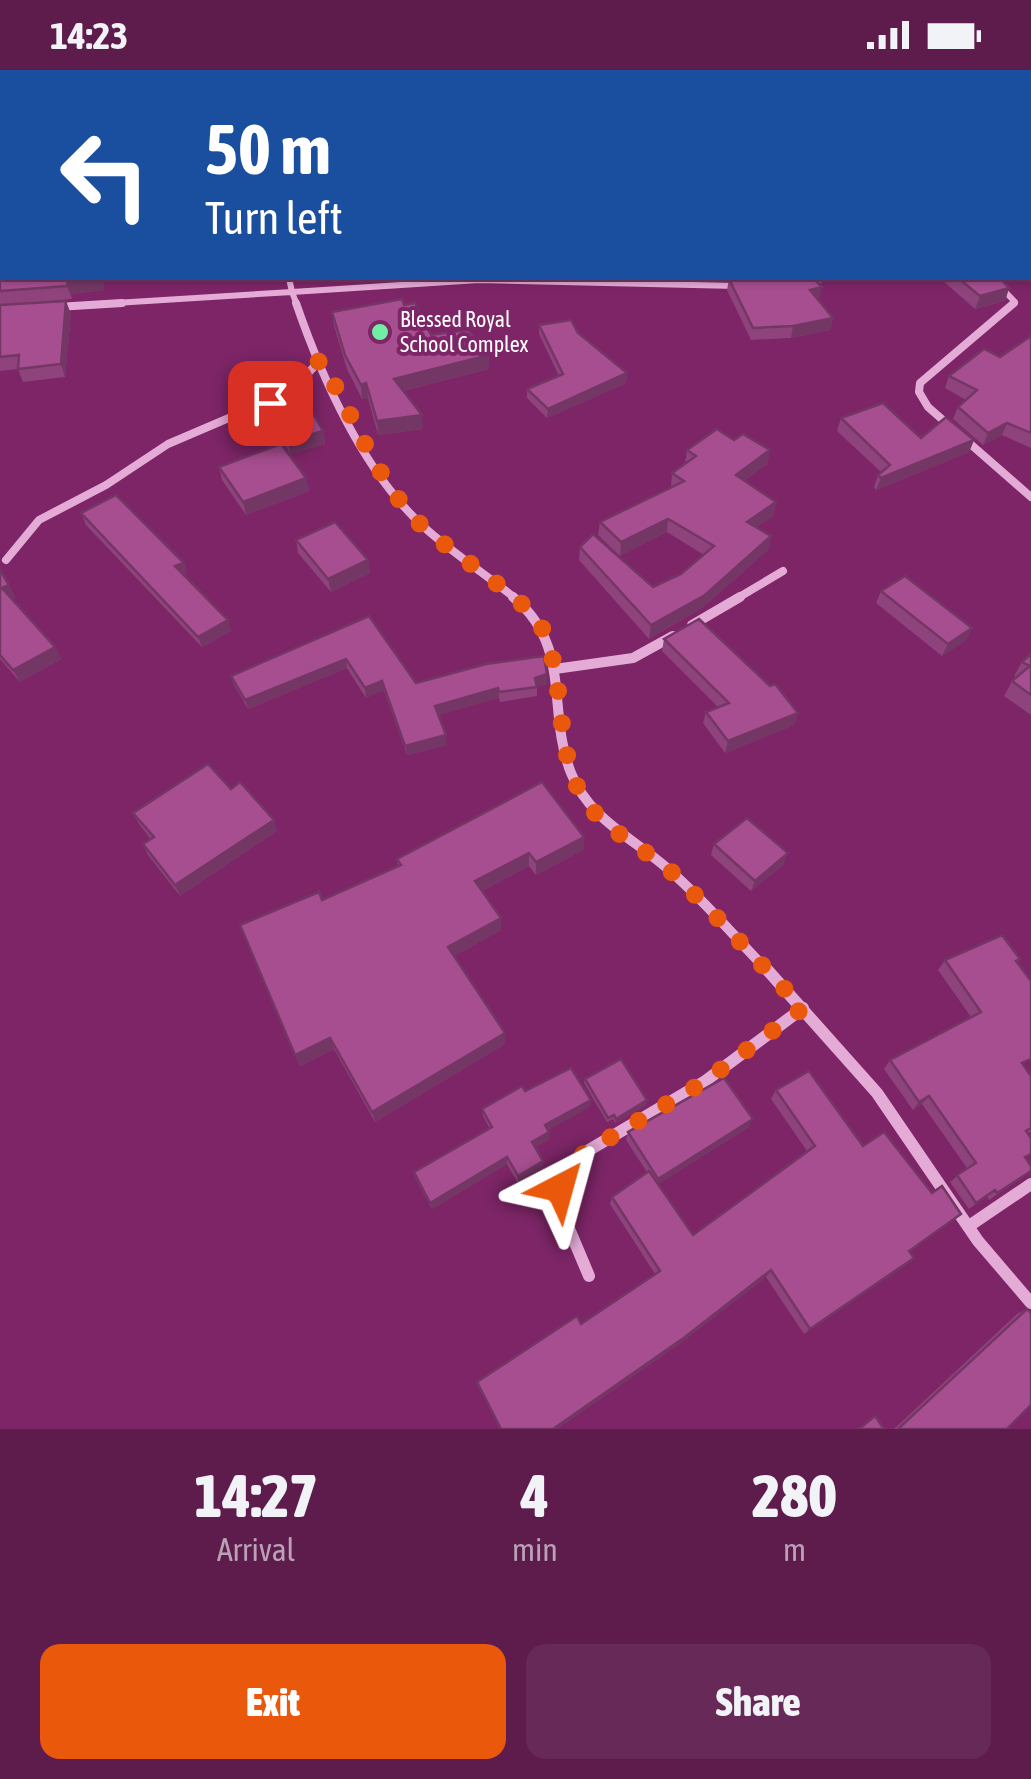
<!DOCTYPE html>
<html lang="en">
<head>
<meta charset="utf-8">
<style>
	:root { --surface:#5e1c4d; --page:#672957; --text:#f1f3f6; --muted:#b9a1b6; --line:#733a65; --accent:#ea580c }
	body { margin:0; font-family:"Asap Condensed",sans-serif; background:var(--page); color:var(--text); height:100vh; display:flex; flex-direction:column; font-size:38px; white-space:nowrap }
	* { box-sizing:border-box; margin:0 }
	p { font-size:32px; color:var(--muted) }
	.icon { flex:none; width:55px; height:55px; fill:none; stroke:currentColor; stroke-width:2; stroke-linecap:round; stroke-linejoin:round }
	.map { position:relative; height:1359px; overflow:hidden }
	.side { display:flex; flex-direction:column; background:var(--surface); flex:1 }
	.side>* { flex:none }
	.guide { position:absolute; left:0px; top:0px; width:1032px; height:210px; box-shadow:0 2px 8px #0004,0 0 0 2px var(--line); background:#1a4fa0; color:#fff; overflow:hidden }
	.pin { position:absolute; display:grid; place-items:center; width:85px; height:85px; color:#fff; margin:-42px; border-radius:20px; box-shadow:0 5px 15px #0006 }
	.me { position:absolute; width:110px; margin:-55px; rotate:39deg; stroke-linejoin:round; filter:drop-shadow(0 0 8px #0008) }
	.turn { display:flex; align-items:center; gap:35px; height:210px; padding:0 40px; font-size:45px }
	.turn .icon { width:130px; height:130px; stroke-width:2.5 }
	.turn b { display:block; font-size:70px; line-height:85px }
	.eta { display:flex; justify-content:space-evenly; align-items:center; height:170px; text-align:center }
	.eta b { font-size:60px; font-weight:800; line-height:70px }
	.action { display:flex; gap:20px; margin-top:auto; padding:20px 40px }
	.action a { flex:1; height:115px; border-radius:20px; background:var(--accent); color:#fff; font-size:40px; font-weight:800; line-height:115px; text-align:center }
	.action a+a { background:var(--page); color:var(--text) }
	.status { display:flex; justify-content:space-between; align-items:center; height:70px; padding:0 50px; background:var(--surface); direction:ltr }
	.status svg { height:28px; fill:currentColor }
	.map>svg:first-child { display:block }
</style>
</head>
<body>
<div class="status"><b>14:23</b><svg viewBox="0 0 49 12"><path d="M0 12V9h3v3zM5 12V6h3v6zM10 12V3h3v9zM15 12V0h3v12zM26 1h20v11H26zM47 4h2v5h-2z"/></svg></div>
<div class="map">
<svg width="1031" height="1359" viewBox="0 0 1031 1359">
	<rect width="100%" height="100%" fill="#7d2567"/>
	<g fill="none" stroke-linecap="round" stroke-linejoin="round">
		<g stroke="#e5abd7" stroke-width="6">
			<polyline points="289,208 292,222 479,210 737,216"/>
			<polyline points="992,208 1015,232 1011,235"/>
			<polyline points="804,211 832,208"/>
			<polyline points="83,235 292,222 297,235"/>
		</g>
		<g stroke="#e5abd7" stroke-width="8">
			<path d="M296 233C323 311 363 402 425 458 454 484 487 505 516 529"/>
			<polyline points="1014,233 920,313 919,322 928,337 1031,427"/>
			<polyline points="57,237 122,233"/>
			<polyline points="6,490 39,450 106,415 168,374 292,321 320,290"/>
			<polyline points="736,529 783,501"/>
		</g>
		<g stroke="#e5abd7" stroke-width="10">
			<path d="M513 527C573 576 546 640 571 703 589 749 633 768 668 799 703 829 733 865 765 898"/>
			<polyline points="692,555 740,527"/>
			<polyline points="555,599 633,588 673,566"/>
		</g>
		<g stroke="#e5abd7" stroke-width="12">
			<polyline points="763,895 877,1023 978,1171 1031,1233"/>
			<polyline points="969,1156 1031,1114"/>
			<polyline points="589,1206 565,1149 559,1118 567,1101 584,1083 704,1012 803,938"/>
		</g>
	</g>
	<g fill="#8f437c">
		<polygon points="1014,0 1031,0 1031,23 1030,2 1016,2"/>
		<polygon points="0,72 2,208 104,208 104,220 72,224 72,229 4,235 71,244 65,307 23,312 18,299 0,301"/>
		<polygon points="942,208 1000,208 1009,218 1005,231 975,239 942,210"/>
		<polygon points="729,209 819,229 833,248 830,260 791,268 751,270 727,220"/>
		<polygon points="404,235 431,265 489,299 403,321 423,359 378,365 368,328 362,329 347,299 334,256 332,242"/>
		<polygon points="539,255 578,263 627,303 626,313 547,348 527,328 527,319 559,306 539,264"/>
		<polygon points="1031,266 1031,378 1002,365 983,375 953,349 958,337 966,330 945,318 949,306 1000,287"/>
		<polygon points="274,345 323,361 325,374 290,384 276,358"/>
		<polygon points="841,348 921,368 974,370 969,382 876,420 874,417 878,405 881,402 837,361"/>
		<polygon points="734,370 770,380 767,394 744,411 776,432 773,446 756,457 771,466 768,480 702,538 649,569 579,490 580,477 653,517 681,504 704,485 667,462 620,486 598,465 600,452 671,417 672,403 685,394 687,380"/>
		<polygon points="219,397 306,408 309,421 246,445 222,410"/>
		<polygon points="81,443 184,493 187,504 184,505 228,550 231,561 202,577 86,455"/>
		<polygon points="296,470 368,490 370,503 331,522 298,483"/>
		<polygon points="0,500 15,527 12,529 55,577 61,589 20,612 0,589"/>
		<polygon points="881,521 972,558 966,570 942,586 876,533"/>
		<polygon points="369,546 416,613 547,614 537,616 537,626 500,632 499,628 438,645 447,675 407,685 384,620 366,628 347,598 248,639 234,615 231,606"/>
		<polygon points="664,569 798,643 794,655 725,683 703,653 706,642 718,637 662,581"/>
		<polygon points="1031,584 1031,645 1004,626 1012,611 1016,607 1014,606 1022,592"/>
		<polygon points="231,719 277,761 180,826 148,785 143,774 151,769 139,754 133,743"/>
		<polygon points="584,767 583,780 536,805 529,796 482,821 501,860 454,886 505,974 375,1052 334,979 300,996 240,855 322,830 398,796 397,789"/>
		<polygon points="714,774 784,794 751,821 711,785"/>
		<polygon points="1020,889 1017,893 1024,996 1031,1006 1031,1062 1028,1063 1026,1089 1031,1101 989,1130 987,1126 969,1139 950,1112 967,1098 922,1034 913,1040 884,999 890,990 971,947 938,900 945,890"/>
		<polygon points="585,1009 646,1035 615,1053 613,1049 607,1052 584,1013"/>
		<polygon points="776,1020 932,1123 961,1144 909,1182 914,1188 906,1195 804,1264 766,1207 682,1272 557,1359 500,1359 477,1312 581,1254 655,1204 610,1134 612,1127 647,1102 626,1070 628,1062 749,1057 658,1114 693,1165 807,1081 771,1029"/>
		<polygon points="525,1021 591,1030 589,1037 548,1060 549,1069 535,1077 543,1091 542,1098 518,1113 507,1094 432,1139 416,1109 414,1102 490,1059 483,1046 482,1039"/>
		<polygon points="1027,1239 1007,1359 894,1359 1017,1244"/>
	</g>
	<g fill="#743765">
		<polygon points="2,27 2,49 0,53 0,31"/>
		<polygon points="94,208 104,208 104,220 72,224 72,229 67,216 68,210"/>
		<polygon points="822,217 819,229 807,232 810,220"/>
		<polygon points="1009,218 1005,231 975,239 980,226"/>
		<polygon points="66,231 71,244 65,307 61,294"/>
		<polygon points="833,248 830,260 791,268 793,256"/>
		<polygon points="489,285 489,299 395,323 394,309"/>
		<polygon points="627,303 626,313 547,348 548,339"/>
		<polygon points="366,313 368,328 362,329 361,315"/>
		<polygon points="422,345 423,359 378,365 377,351"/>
		<polygon points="1007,353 1002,365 983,375 988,363"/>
		<polygon points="323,361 325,374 290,384 288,371"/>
		<polygon points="974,370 969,382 876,420 881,408"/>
		<polygon points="770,380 767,394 733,419 736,405"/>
		<polygon points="306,408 309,421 246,445 243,432"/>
		<polygon points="776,432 773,446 744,466 747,452"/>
		<polygon points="668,449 667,462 620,486 621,472"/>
		<polygon points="771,466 768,480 702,538 649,569 651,555"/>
		<polygon points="368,490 370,503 331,522 328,509"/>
		<polygon points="184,493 187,504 179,507 175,496"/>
		<polygon points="9,515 15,527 8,530 2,518"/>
		<polygon points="228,550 231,561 202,577 198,567"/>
		<polygon points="972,558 966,570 942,586 948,574"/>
		<polygon points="55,577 61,589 20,612 13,600"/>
		<polygon points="346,589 347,598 248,639 245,630"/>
		<polygon points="547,604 547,614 535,617 535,608"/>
		<polygon points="382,611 384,620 366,628 365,618"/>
		<polygon points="498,618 499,628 436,646 435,636"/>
		<polygon points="798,643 794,655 725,683 728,671"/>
		<polygon points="446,665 447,675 407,685 405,676"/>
		<polygon points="274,750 277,761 180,826 175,815"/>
		<polygon points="584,767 583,780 536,805 536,792"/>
		<polygon points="529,783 529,796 476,824 475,811"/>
		<polygon points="788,783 784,794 751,821 755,811"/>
		<polygon points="501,848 501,860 449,889 448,877"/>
		<polygon points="505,963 505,974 375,1052 372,1042"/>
		<polygon points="330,968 334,979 300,996 295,985"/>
		<polygon points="929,1026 922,1034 913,1040 919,1032"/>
		<polygon points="591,1030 589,1037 545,1062 545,1055"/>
		<polygon points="647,1030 646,1035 615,1053 616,1049"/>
		<polygon points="753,1049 749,1057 655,1116 658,1109"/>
		<polygon points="549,1062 549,1069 532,1079 532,1072"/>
		<polygon points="507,1087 507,1094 432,1139 430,1133"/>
		<polygon points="543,1091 542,1098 518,1113 518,1106"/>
		<polygon points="914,1188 906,1195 804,1264 810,1259"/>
		<polygon points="771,1200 766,1207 682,1272 557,1359 553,1359"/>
	</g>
	<g fill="#a64e90" stroke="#743765" stroke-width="2.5">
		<polygon points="260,0 291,0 291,2 211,2"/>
		<polygon points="494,0 538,0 538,2 493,2"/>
		<polygon points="629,0 732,0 733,2 617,2 617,1"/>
		<polygon points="2,65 2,208 94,208 68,210 67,216 0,221 0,72"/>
		<polygon points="1030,105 1031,107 1030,140"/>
		<polygon points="750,208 813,208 822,217 810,220 833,248 793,256 753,258 729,209"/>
		<polygon points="958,208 1000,208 1009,218 980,226"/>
		<polygon points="402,229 404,235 415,233 431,265 468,260 489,285 394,309 422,345 377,351 366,313 361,315 345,285 332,242"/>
		<polygon points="66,231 61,294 18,299 19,285 0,287 0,235"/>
		<polygon points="571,250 578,263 627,303 548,339 527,319 563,304 539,255"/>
		<polygon points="1031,266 1031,363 1007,353 988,363 958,337 977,320 949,306 984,279 1000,287"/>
		<polygon points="883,333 921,368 946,347 974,370 881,408 878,405 890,395 841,348"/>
		<polygon points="308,335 323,361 288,371 274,345"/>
		<polygon points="717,359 734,370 743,364 770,380 736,405 776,432 747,452 771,466 705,525 651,555 580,477 593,464 653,517 681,504 714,476 668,449 621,472 600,452 684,411 672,403 696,386 687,380"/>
		<polygon points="281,374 306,408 243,432 219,397"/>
		<polygon points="116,425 184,493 175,496 228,550 198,567 81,443"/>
		<polygon points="335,452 368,490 328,509 296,470"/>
		<polygon points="0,500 9,515 2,518 55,577 13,600 0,585"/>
		<polygon points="905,506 972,558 948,574 881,521"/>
		<polygon points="369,546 416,613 486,594 544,586 547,604 535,608 537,617 499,622 498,618 435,636 446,665 405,676 382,611 365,618 346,589 245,630 231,606"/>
		<polygon points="699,549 770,616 775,614 798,643 728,671 706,642 729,633 664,569"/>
		<polygon points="1031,584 1031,625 1012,611 1030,596 1022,592"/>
		<polygon points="208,694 231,719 240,712 274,750 175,815 143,774 154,767 133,743"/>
		<polygon points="542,712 584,767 536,792 529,783 475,811 501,848 448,877 505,963 372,1042 330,968 295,985 240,855 319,822 322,830 401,795 397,789"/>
		<polygon points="747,748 788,783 755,811 714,774"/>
		<polygon points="1002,865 1020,889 1016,891 1031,911 1031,989 1022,993 1031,1006 1031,1058 1026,1061 1031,1068 1031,1084 1025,1087 1031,1096 1031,1101 997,1123 995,1120 976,1133 957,1105 976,1093 929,1026 919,1032 890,990 981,942 945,890"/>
		<polygon points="621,989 647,1030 616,1049 614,1045 608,1048 585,1009"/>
		<polygon points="571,998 591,1030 545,1055 549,1062 532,1072 543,1091 518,1106 507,1087 430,1133 414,1102 492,1057 482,1039 522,1016 525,1021"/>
		<polygon points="809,1001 863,1076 884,1062 932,1123 942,1116 961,1144 909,1181 914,1188 810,1259 771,1200 685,1267 553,1359 501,1359 477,1312 577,1246 581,1254 660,1201 612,1127 649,1101 693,1165 815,1076 776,1020"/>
		<polygon points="724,1008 753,1049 658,1109 628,1062"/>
		<polygon points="1027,1239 1031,1243 1031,1335 1007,1359 898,1359"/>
		<polygon points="875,1346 884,1359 859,1359"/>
	</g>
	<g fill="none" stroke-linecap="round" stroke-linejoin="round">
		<path stroke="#ea580c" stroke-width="18" stroke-dasharray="0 32.4" d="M270 333 292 321 320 290C354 344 373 405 418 452 443 477 528 531 540 554 566 604 554 664 577 716 595 758 645 776 677 807 720 849 761 895 803 938L704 1012 584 1083 560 1118"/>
	</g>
	<circle fill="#70eea3" stroke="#7d2567" stroke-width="4" cx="380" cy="262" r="10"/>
	<g text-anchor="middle" stroke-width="8" stroke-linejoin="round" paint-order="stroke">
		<g font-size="22" fill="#fff" stroke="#7d2567" text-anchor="start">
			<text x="400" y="257">Blessed Royal<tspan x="400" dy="25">School Complex</tspan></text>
		</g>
	</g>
</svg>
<div class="pin" style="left:270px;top:333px;background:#d93025"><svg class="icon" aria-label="arrive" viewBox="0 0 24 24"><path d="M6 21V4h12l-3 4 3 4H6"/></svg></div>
<svg class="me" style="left:560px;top:1118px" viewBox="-20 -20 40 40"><path d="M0-17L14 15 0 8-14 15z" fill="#ea580c" stroke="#fff" stroke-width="4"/></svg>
<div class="guide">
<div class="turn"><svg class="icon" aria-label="left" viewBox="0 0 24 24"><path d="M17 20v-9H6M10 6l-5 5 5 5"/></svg><div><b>50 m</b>Turn left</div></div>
</div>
</div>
<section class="side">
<div class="eta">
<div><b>14:27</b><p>Arrival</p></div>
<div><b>4</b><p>min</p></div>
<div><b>280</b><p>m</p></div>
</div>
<div class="action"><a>Exit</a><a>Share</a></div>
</section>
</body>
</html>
